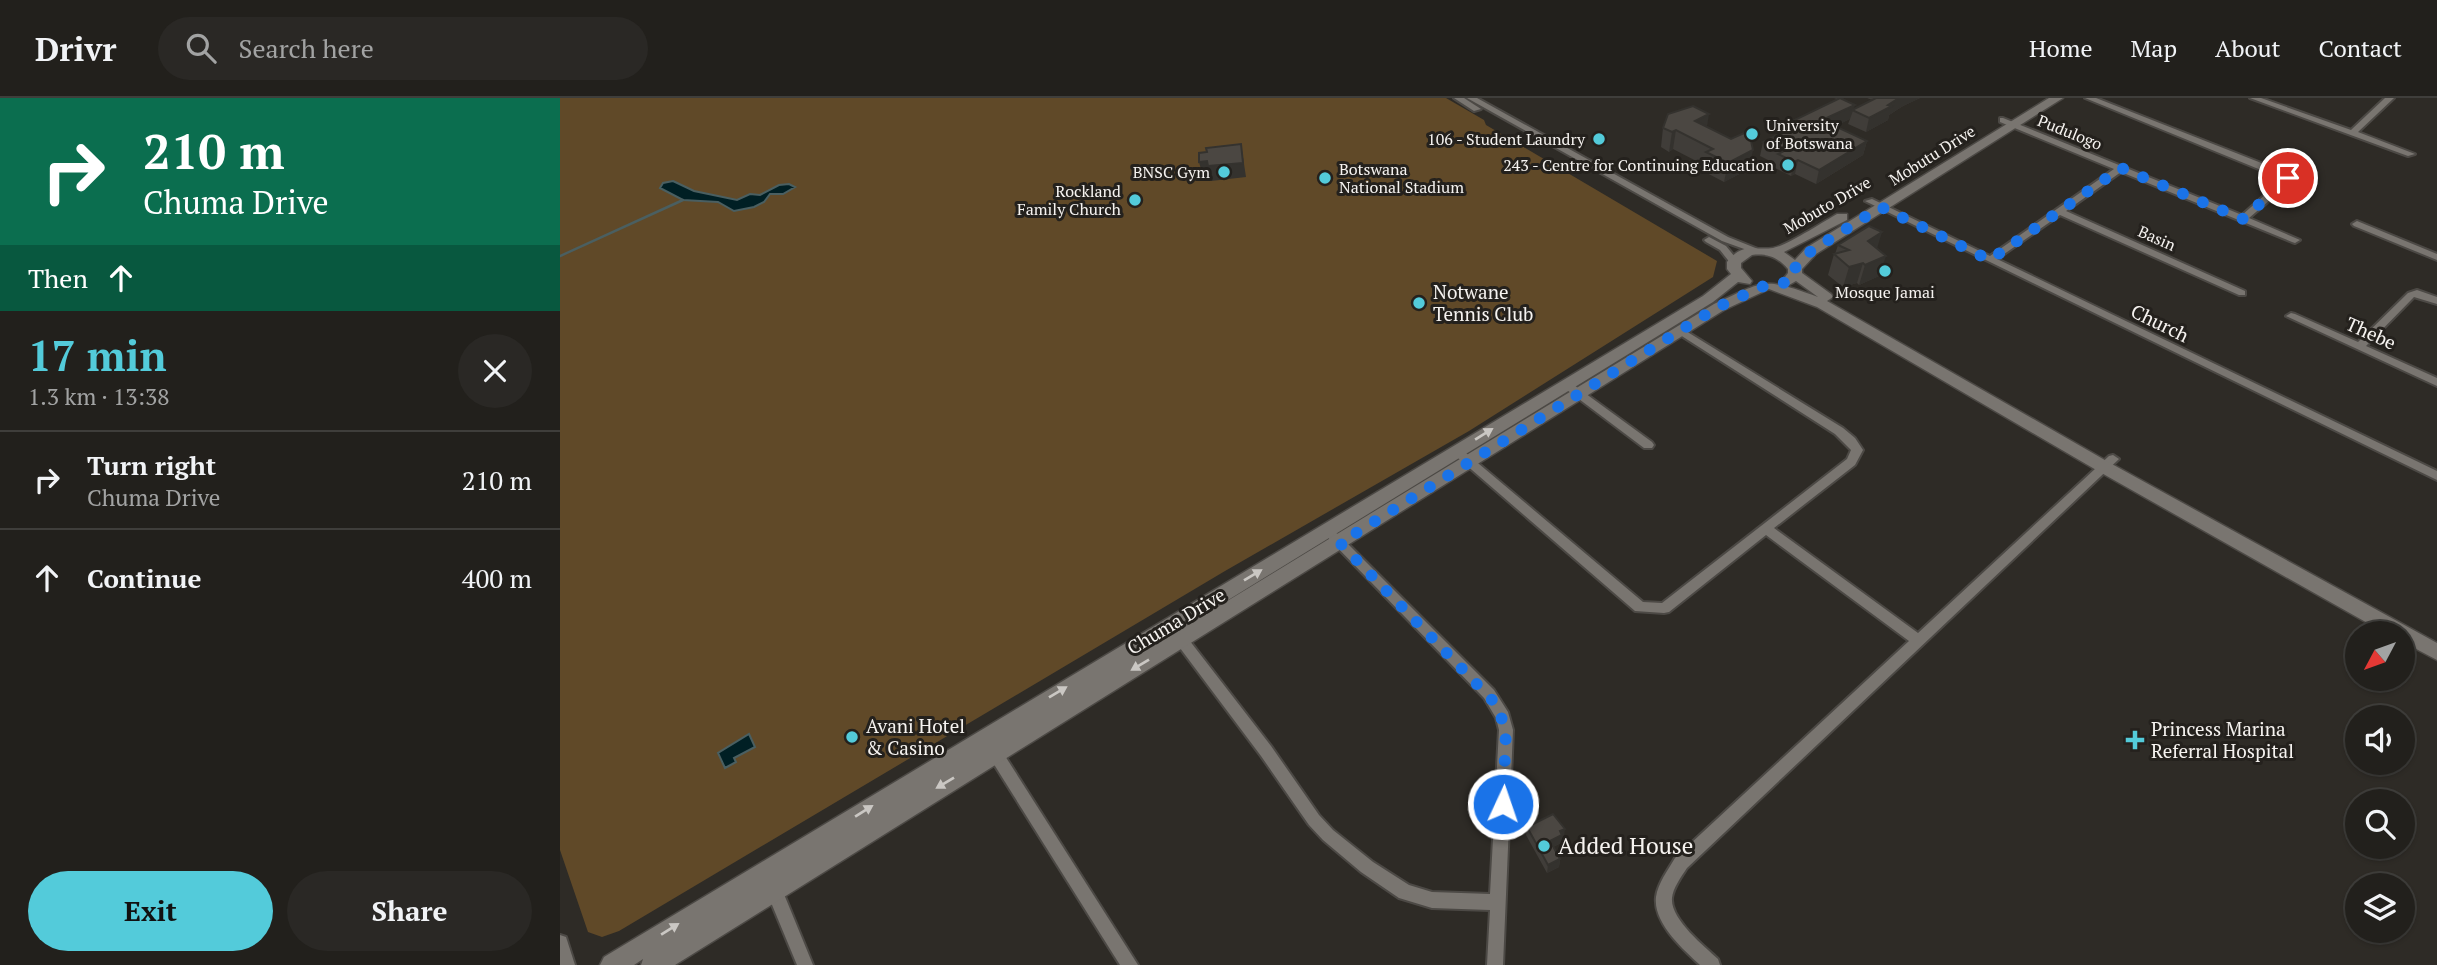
<!DOCTYPE html>
<html lang="en">
<head>
<meta charset="utf-8">
<style>
	:root { --surface:#22201c; --page:#2a2825; --text:#f1f3f6; --muted:#a2a3a3; --line:#3f3e3b; --accent:#53cbda }
	body { margin:0; font-family:"PT Serif",serif; background:var(--page); color:var(--text); height:100vh; display:flex; flex-direction:column; font-size:26px; white-space:nowrap }
	* { box-sizing:border-box; margin:0 }
	p { font-size:23px; color:var(--muted) }
	.icon { flex:none; width:38px; height:38px; fill:none; stroke:currentColor; stroke-width:2; stroke-linecap:round; stroke-linejoin:round }
	.map { position:relative; flex:1; overflow:hidden }
	.drawer { display:flex; flex-direction:column; background:var(--surface); width:560px }
	.drawer>* { flex:none }
	.guide { background:#0b6e4f; color:#fff; overflow:hidden }
	.needle { width:46px; rotate:229deg }
	.buttons { position:absolute; left:1785px; top:523px; display:grid; gap:14px }
	.buttons a { display:grid; place-items:center; width:70px; height:70px; border-radius:50%; background:var(--surface); box-shadow:0 2px 5px #0004,0 0 0 2px var(--line); font-size:35px }
	.pin { position:absolute; display:grid; place-items:center; width:60px; height:60px; color:#fff; margin:-30px; border:4px solid #fff; border-radius:50%; box-shadow:0 2px 7px #0007 }
	.me { position:absolute; width:77px; margin:-38px; rotate:3deg; stroke-linejoin:round; filter:drop-shadow(0 0 5px #0008) }
	.turn { display:flex; align-items:center; gap:24px; height:147px; padding:0 28px; font-size:32px }
	.turn .icon { width:91px; height:91px; stroke-width:2.5 }
	.turn b { display:block; font-size:49px; line-height:60px }
	.then { display:flex; align-items:center; height:66px; padding:0 28px; background:#0003; gap:14px; font-size:26px }
	.round { display:grid; place-items:center; flex:none; width:74px; height:74px; border-radius:37px; background:var(--page) }
	.head { display:flex; align-items:center; justify-content:space-between; height:119px; padding:0 28px }
	h1 { font-size:42px; font-weight:800; line-height:52px; color:var(--accent) }
	.action { display:flex; gap:14px; margin-top:auto; padding:14px 28px }
	.action a { flex:1; height:80px; border-radius:42px; background:var(--accent); color:#111; font-size:28px; font-weight:800; line-height:80px; text-align:center }
	.action a+a { background:var(--page); color:var(--text) }
	ul { padding:0; list-style:none }
	li { display:flex; align-items:center; gap:21px; height:98px; padding:0 28px; border-top:2px solid var(--line) }
	li div { flex:1 }
	li b { display:block; font-size:26px }
	li em { font-style:normal }
	header { display:flex; align-items:center; gap:42px; box-sizing:border-box; height:98px; padding:0 35px; background:var(--surface); border-bottom:2px solid var(--line) }
	header strong { font-size:33px }
	nav { display:flex; gap:38px; margin-inline-start:auto; font-size:24px }
	.search { width:490px; height:63px; background:var(--page); display:flex; align-items:center; gap:18px; box-sizing:border-box; padding:0 24px; border-radius:38px; color:var(--muted); font-size:26px }
	main { display:flex; flex:1; min-height:0 }
	.map>svg:first-child { display:block }
</style>
</head>
<body>
<header>
<strong>Drivr</strong>
<div class="search"><svg class="icon" aria-label="search" viewBox="0 0 24 24"><circle cx="10" cy="10" r="6"/><path d="M15 15l6 6"/></svg>Search here</div>
<nav><a>Home</a><a>Map</a><a>About</a><a>Contact</a></nav>
</header>
<main>
<section class="drawer">
<div class="guide">
<div class="turn"><svg class="icon" aria-label="right" viewBox="0 0 24 24"><path d="M7 20v-9h11M14 6l5 5-5 5"/></svg><div><b>210 m</b>Chuma Drive</div></div>
<div class="then">Then<svg class="icon" aria-label="ahead" viewBox="0 0 24 24"><path d="M12 20V5M6 11l6-6 6 6"/></svg></div>
</div>
<div class="head"><div><h1>17 min</h1><p>1.3 km · 13:38</p></div><a class="round"><svg class="icon" aria-label="close" viewBox="0 0 24 24"><path d="M6 6l12 12M18 6L6 18"/></svg></a></div>
<ul>
<li><svg class="icon" aria-label="right" viewBox="0 0 24 24"><path d="M7 20v-9h11M14 6l5 5-5 5"/></svg><div><b>Turn right</b><p>Chuma Drive</p></div><em>210 m</em></li>
<li><svg class="icon" aria-label="ahead" viewBox="0 0 24 24"><path d="M12 20V5M6 11l6-6 6 6"/></svg><div><b>Continue</b></div><em>400 m</em></li>
</ul>
<div class="action"><a>Exit</a><a>Share</a></div>
</section>
<div class="map">
<svg width="1877" height="867" viewBox="0 0 1877 867">
	<rect width="100%" height="100%" fill="#2e2b26"/>
	<polygon fill="#604928" points="0,0 886,0 924,22 926,27 1157,163 1153,179 909,333 665,473 59,833 42,839 28,834 0,752"/>
	<g fill="#001f24" stroke="#4a5f61" stroke-width="2">
		<polygon points="113,83 134,93 177,102 190,96 200,97 219,87 229,86 235,89 223,96 210,96 204,104 194,109 174,113 158,104 123,102 100,90 103,85"/>
		<polygon points="189,636 195,649 174,660 176,664 165,670 158,655"/>
	</g>
	<g fill="none" stroke-linecap="round" stroke-linejoin="round">
		<polyline stroke="#4a5f61" stroke-width="2.5" points="0,158 123,102"/>
		<g stroke="#4c4945" stroke-width="4">
			<g id="minor">
				<polygon points="894,0 904,0 921,11 914,13"/>
				<polygon points="907,0 917,0 1168,139 1203,153 1198,156 1162,143"/>
				<polygon points="1525,0 1536,0 1729,76 1732,82 1731,84 1689,120 1740,142 1735,145 1732,144 1561,74 1506,113 1685,193 1685,197 1679,197 1500,117 1437,161 1877,373 1877,382 1305,103 1312,101 1430,158 1554,71 1440,24 1440,20 1443,20 1682,117 1723,81"/>
				<polygon points="1690,0 1701,0 1791,32 1825,0 1834,0 1798,34 1855,56 1848,58"/>
				<polygon points="1797,123 1877,156 1877,162 1794,128 1792,126"/>
				<polygon points="1149,139 1166,148 1179,164 1177,166 1171,166 1160,152 1146,144 1144,142"/>
				<polygon points="1857,192 1877,199 1877,206 1854,199 1806,248 1877,280 1877,288 1726,218 1731,215 1735,216 1798,244 1848,195"/>
				<path d="M1121 230 1283 330 1295 340 1303 352 1295 367 1214 430 1358 535 1549 358 1553 357 1559 361 1127 770C1121 779 1113 790 1112 800 1110 821 1144 848 1158 861L1160 867H1140C1123 851 1093 825 1096 799 1098 785 1108 772 1115 760L1349 543 1206 437 1109 514 1104 515 1075 513 890 353 892 350H900L1083 504 1102 505 1287 361 1291 352 1275 336 1117 235V231Z"/>
				<polygon points="1007,282 1092,344 1094,347 1092,350 1084,350 1003,289 1002,286"/>
				<polygon points="774,434 778,436 934,592 948,614 953,632 943,867 927,867 930,812 872,810 839,800 801,774 763,742 749,727 701,658 614,542 616,538 621,536 626,538 711,648 759,717 773,732 813,764 849,787 872,794 930,796 939,632 936,620 924,600 770,442 768,439 770,436"/>
				<polygon points="435,649 440,650 578,867 560,867 430,660 428,655 430,650"/>
				<polygon points="213,782 219,784 253,867 237,867 205,790 207,784"/>
				<polygon points="0,837 6,839 15,867 0,867"/>
			</g>
		</g>
		<g stroke="#4c4945" stroke-width="3">
			<path id="secondary" d="M1489 0H1503L1256 156 1242 171V175L1271 196 1273 199 1267 203 1550 365 1877 545V562L1843 544V536H1827L1538 373 1257 209 1209 191 1164 212 115 867H81L83 861 74 867H40L44 859 1143 198 1171 176 1167 171V164C1184 143 1193 153 1213 150 1226 148 1263 124 1277 116H1287V122L1224 154 1235 162 1246 150ZM1192 157C1206 155 1218 159 1228 171V175L1222 183 1224 186 1229 187 1236 183 1258 199C1202 179 1207 182 1154 206L564 566 1153 204 1178 184 1190 186 1192 183 1181 170V165Z"/>
		</g>
		<use href="#minor" fill="#797570" fill-rule="evenodd"/>
		<use href="#secondary" fill="#797570" fill-rule="evenodd"/>
	</g>
	<g fill="#403d39">
		<polygon points="1274,0 1284,0 1282,1 1293,12 1312,2 1307,0 1360,0 1343,8 1329,17 1328,22 1306,34 1288,26 1290,21 1275,28 1307,43 1303,57 1256,86 1235,76 1231,78 1215,70 1216,66 1200,58 1203,44 1217,37 1218,30 1277,1"/>
		<polygon points="1147,29 1171,41 1189,71 1164,84 1143,73 1144,67 1113,51 1109,54 1101,49 1103,30"/>
		<polygon points="1278,147 1317,150 1319,178 1299,187 1297,185 1283,189 1268,177 1274,156 1275,156"/>
		<polygon points="967,729 1004,739 1002,740 1001,745 993,749 1000,761 999,769 987,775 966,737"/>
	</g>
	<g fill="#34322e">
		<polygon points="1339,0 1360,0 1343,8 1329,17 1328,22 1306,34 1309,20"/>
		<polygon points="1295,7 1290,21 1259,36 1262,22"/>
		<polygon points="1149,16 1146,35 1135,23"/>
		<polygon points="1116,32 1113,51 1109,54 1112,34"/>
		<polygon points="1307,43 1303,57 1256,86 1259,72"/>
		<polygon points="681,46 686,79 651,83 650,78 643,79 639,64"/>
		<polygon points="1193,52 1189,71 1164,84 1168,65"/>
		<polygon points="1238,62 1235,76 1231,78 1234,64"/>
		<polygon points="1322,134 1316,154 1308,143"/>
		<polygon points="1326,158 1319,178 1299,187 1305,167"/>
		<polygon points="1303,165 1297,185 1283,189 1289,169"/>
		<polygon points="1005,731 1004,739 1002,740 1001,745 989,751 990,743 1000,733"/>
		<polygon points="1000,761 999,769 987,775 988,767"/>
	</g>
	<g fill="#4b4742" stroke="#34322e" stroke-width="2">
		<polygon points="1280,0 1295,7 1262,22 1307,43 1259,72 1238,62 1234,64 1218,56 1222,54 1203,44 1225,33 1218,30"/>
		<polygon points="1316,0 1339,0 1328,7 1332,8 1309,20 1292,12"/>
		<polygon points="1133,8 1149,16 1135,23 1171,41 1184,35 1190,38 1193,52 1168,65 1146,54 1153,51 1116,32 1112,34 1103,30 1108,16"/>
		<polygon points="681,46 683,65 648,68 647,63 639,64 639,55 647,54 646,50"/>
		<polygon points="1309,128 1322,134 1308,143 1326,158 1305,167 1303,165 1289,169 1274,156 1289,152 1278,147"/>
		<polygon points="993,716 1005,731 1000,733 1002,737 990,743 1000,761 988,767 967,729"/>
	</g>
	<defs><path id="oneway-solid" d="M-6-.8H1V-3.2L6.5 0L1 3.2V.8H-6Z" transform="scale(1.75)"/></defs>
	<g fill="#cac7c3">
		<use href="#oneway-solid" transform="translate(924 336) rotate(-32)"/>
		<use href="#oneway-solid" transform="translate(693 477) rotate(-31)"/>
		<use href="#oneway-solid" transform="translate(580 567) rotate(149)"/>
		<use href="#oneway-solid" transform="translate(498 594) rotate(-31)"/>
		<use href="#oneway-solid" transform="translate(385 685) rotate(149)"/>
		<use href="#oneway-solid" transform="translate(304 713) rotate(-32)"/>
		<use href="#oneway-solid" transform="translate(110 831) rotate(-32)"/>
	</g>
	<g fill="none" stroke-linecap="round" stroke-linejoin="round">
		<polyline stroke="#1a73e8" stroke-width="12" stroke-dasharray="0 21.6" points="943,706 946,632 936,606 780,445 1158,209 1204,188 1228,184 1235,176 1235,170 1251,153 1321,109 1430,162 1561,70 1683,121 1728,80"/>
	</g>
	<g fill="#53cbda" stroke="#24211d" stroke-width="2.5">
		<circle cx="1192" cy="36" r="7"/>
		<circle cx="1039" cy="41" r="7"/>
		<circle cx="1228" cy="67" r="7"/>
		<circle cx="664" cy="74" r="7"/>
		<circle cx="765" cy="80" r="7"/>
		<circle cx="575" cy="102" r="7"/>
		<circle cx="1325" cy="173" r="7"/>
		<circle cx="859" cy="205" r="7"/>
		<circle cx="292" cy="639" r="7"/>
		<path d="M1571.5 631.5h7v7h7v7h-7v7h-7v-7h-7v-7h7z"/>
		<circle cx="984" cy="748" r="7"/>
	</g>
	<g text-anchor="middle" stroke-width="6" stroke-linejoin="round" paint-order="stroke">
		<g font-size="16" fill="#f6f3f0" stroke="#24211d" text-anchor="end">
			<text x="1206" y="33" text-anchor="start">University<tspan x="1206" dy="18">of Botswana</tspan></text>
			<text x="1025" y="47">106 - Student Laundry</text>
			<text x="1214" y="73">243 - Centre for Continuing Education</text>
			<text x="779" y="77" text-anchor="start">Botswana<tspan x="779" dy="18">National Stadium</tspan></text>
			<text x="650" y="80">BNSC Gym</text>
			<text x="561" y="99">Rockland<tspan x="561" dy="18">Family Church</tspan></text>
			<text x="1325" y="200" text-anchor="middle">Mosque Jamai</text>
		</g>
		<g font-size="16" fill="#f6f3f0" stroke="#24211d">
			<text transform="translate(1510 34) rotate(22)" y="6">Pudulogo</text>
			<text transform="translate(1372 57) rotate(-32)" y="6">Mobutu Drive</text>
			<text transform="translate(1267 107) rotate(-30)" y="6">Mobuto Drive</text>
			<text transform="translate(1597 140) rotate(24)" y="6">Basin</text>
		</g>
		<g font-size="19" fill="#f6f3f0" stroke="#24211d" text-anchor="start">
			<text x="873" y="201">Notwane<tspan x="873" dy="22">Tennis Club</tspan></text>
			<text x="306" y="635">Avani Hotel<tspan x="306" dy="22">&amp; Casino</tspan></text>
			<text x="1591" y="638">Princess Marina<tspan x="1591" dy="22">Referral Hospital</tspan></text>
		</g>
		<g font-size="19" fill="#f6f3f0" stroke="#24211d">
			<text transform="translate(1600 225) rotate(26)" y="7">Church</text>
			<text transform="translate(1811 235) rotate(24)" y="7">Thebe</text>
			<text transform="translate(616 523) rotate(-31)" y="7">Chuma Drive</text>
		</g>
		<g font-size="23" fill="#f6f3f0" stroke="#24211d" text-anchor="start">
			<text x="998" y="756">Added House</text>
		</g>
	</g>
</svg>
<div class="buttons">
<a><svg class="needle" viewBox="-14 -14 28 28"><path d="M0-13l5 13h-10z" fill="#e53935"/><path d="M0 13l5-13h-10z" fill="#a2a3a3"/></svg></a>
<a><svg class="icon" aria-label="sound" viewBox="0 0 24 24"><path d="M4 9h4l5-4v14l-5-4H4zM17 9q2 3 0 6"/></svg></a>
<a><svg class="icon" aria-label="search" viewBox="0 0 24 24"><circle cx="10" cy="10" r="6"/><path d="M15 15l6 6"/></svg></a>
<a><svg class="icon" aria-label="layers" viewBox="0 0 24 24"><path d="M12 4l9 5-9 5-9-5zM3 14l9 5 9-5"/></svg></a>
</div>
<div class="pin" style="left:1728px;top:80px;background:#d93025"><svg class="icon" aria-label="arrive" viewBox="0 0 24 24"><path d="M6 21V4h12l-3 4 3 4H6"/></svg></div>
<svg class="me" style="left:943px;top:706px" viewBox="-20 -20 40 40"><circle r="17" fill="#1a73e8" stroke="#fff" stroke-width="3"/><path d="M0-11L8 9 0 5-8 9z" fill="#fff"/></svg>
</div>
</main>
</body>
</html>
